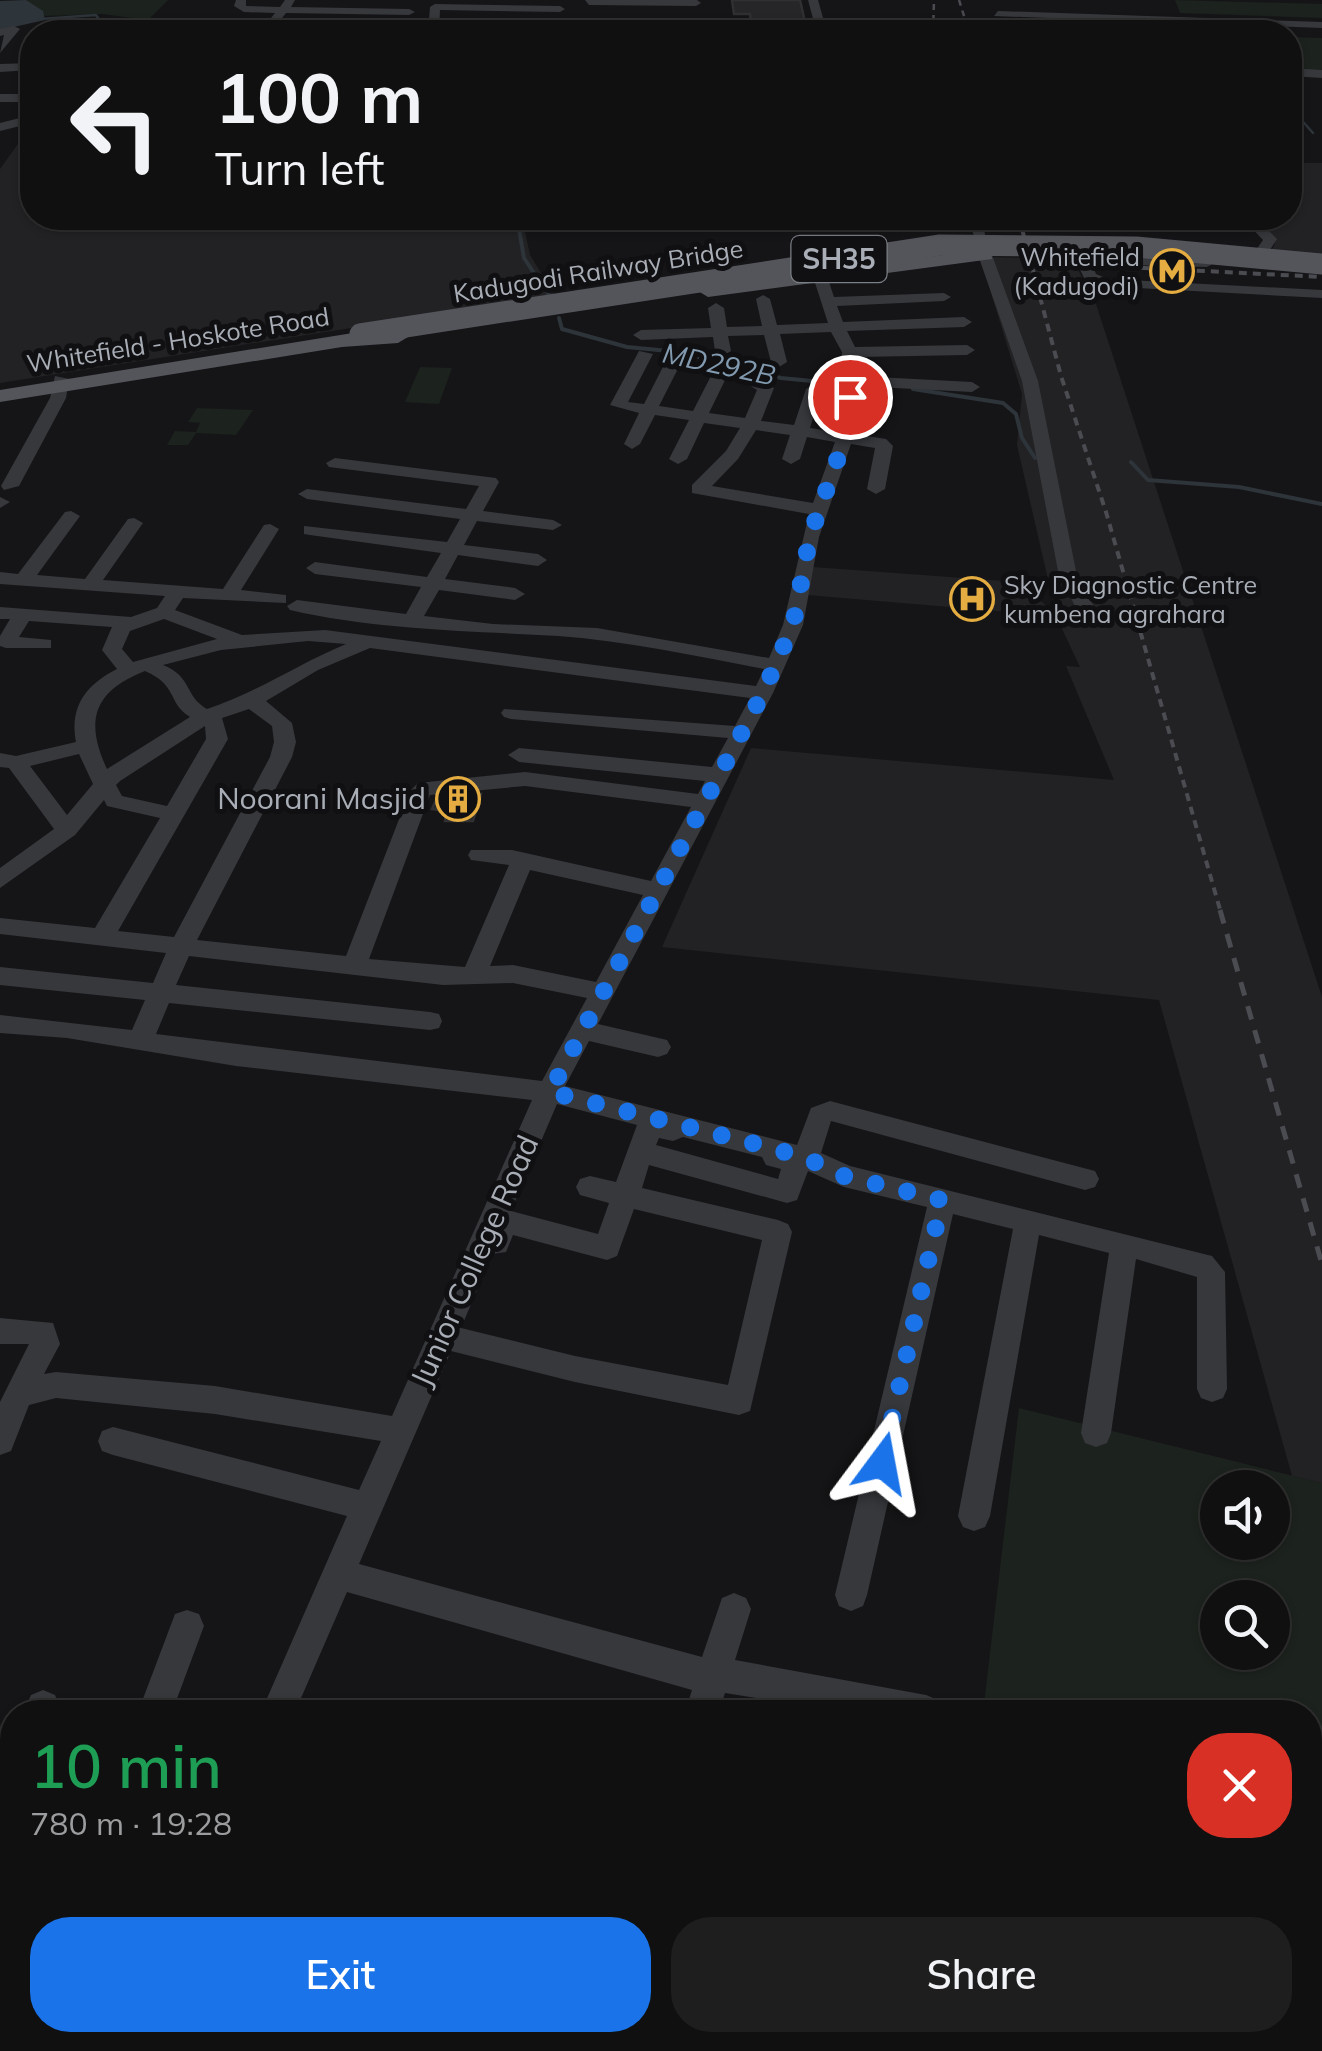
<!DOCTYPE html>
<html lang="en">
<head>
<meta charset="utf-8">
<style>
	:root { --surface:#101011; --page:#1e1e1f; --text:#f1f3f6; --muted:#9c9d9f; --line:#303031; --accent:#1a73e8 }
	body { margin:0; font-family:Mulish,sans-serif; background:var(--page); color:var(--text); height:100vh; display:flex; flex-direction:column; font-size:38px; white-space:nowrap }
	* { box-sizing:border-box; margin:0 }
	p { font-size:32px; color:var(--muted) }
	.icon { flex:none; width:55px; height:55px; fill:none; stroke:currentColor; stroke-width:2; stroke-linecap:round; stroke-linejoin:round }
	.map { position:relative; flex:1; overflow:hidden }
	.side { position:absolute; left:0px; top:1700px; width:1322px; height:352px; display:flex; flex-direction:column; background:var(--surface); border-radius:40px 40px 0 0; box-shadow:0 2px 8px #0004,0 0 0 2px var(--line) }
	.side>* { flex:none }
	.hud { position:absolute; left:20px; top:20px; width:1282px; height:210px; border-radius:40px; box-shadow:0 2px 8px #0004,0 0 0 2px var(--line); background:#101011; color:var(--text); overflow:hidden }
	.tools { position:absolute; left:1200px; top:1470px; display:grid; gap:20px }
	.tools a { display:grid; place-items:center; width:90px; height:90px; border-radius:50%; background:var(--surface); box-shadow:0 2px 8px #0004,0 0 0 2px var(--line); font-size:50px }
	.pin { position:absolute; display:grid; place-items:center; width:85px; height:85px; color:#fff; margin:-42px; border:5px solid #fff; border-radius:50%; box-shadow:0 2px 10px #0007 }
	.me { position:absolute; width:110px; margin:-55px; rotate:13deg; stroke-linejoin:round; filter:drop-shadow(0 0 8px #0008) }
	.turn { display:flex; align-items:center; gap:35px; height:210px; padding:0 30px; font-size:45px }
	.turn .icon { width:130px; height:130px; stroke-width:2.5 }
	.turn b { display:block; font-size:70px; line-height:85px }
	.round { display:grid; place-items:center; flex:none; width:105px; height:105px; border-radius:40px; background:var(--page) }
	.summary { display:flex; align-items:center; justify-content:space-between; height:170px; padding:0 30px }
	h1 { font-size:60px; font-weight:600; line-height:75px; color:#1e9e55 }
	.button { display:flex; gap:20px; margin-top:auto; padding:20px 30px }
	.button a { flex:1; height:115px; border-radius:40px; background:var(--accent); color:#fff; font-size:40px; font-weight:600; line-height:115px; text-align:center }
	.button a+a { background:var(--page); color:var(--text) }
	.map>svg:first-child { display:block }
</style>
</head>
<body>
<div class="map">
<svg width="1322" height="2051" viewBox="0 0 1322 2051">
	<rect width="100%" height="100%" fill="#151517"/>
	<g fill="#222224">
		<polygon points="32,124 32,218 522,218 530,255 555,296 0,383 0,169"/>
		<polygon points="1290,163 1322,163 1322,259 1268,256 1275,244 1260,218 1290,218"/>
		<polygon points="980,257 1072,259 1095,301 1322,997 1322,1483 1292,1476 1159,1000 662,947 751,748 1114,780 1066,666 1080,667 1056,616 807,595 813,567 1019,582 1056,614 1017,445 1022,394"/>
	</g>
	<g fill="#1c221d" fill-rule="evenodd">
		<polygon points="26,0 168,0 148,20 102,14 45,16"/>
		<polygon points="1175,0 1322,4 1322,18 1180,13"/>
		<polygon points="1290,37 1322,38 1322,71 1290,70"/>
		<polygon points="420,367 452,368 439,404 405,402"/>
		<polygon points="197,408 253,410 236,435 196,433 188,445 167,445 175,431 196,432 200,423 188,422"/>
		<path d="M1019 1408 1322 1483V2051H975L976 2040H1310V1712H983ZM1218 1488H1272V1542H1218ZM1218 1598H1272V1652H1218Z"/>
	</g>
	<polygon fill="#2d343a" points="26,0 43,11 45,20 0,30 0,1"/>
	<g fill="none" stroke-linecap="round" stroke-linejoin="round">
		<g stroke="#2d343a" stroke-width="2.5">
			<polyline points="40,19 96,15 107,32"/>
			<polyline points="1290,107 1313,133"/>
			<polyline points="517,218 519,231"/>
		</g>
		<g stroke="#2d343a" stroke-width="4">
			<polyline points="519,229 524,258 550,297"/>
			<polyline points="559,318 562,329 627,347 679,352 781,378 843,384"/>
			<polyline points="913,389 1003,403 1016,414 1022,438 1035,458"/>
			<polyline points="1131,462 1148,480 1239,487 1322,504"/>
		</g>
	</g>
	<g fill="#262628" stroke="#303033" stroke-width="2.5">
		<polygon points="732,0 800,0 805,22 751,22 750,14 734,14"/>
		<polygon points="481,794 473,821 445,821 446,811 432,809 437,798"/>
	</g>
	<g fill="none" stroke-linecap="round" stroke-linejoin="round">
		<g fill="#37383c" fill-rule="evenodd">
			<polygon points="236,0 246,0 246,6 280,7 285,0 295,0 291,7 409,9 415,12 409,15 286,13 271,32 260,32 275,13 244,12 234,6"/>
			<polygon points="585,0 697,0 701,3 696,6 589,5"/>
			<polygon points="808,0 818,0 827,32 729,32 723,29 729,26 815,26"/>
			<polygon points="435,4 560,6 565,9 560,12 440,10 439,32 428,32 430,7"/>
			<polygon points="998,11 1322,22 1322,28 994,16"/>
			<polygon points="585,22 700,23 706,26 700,29 480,32 490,24"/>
			<polygon points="14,26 20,29 0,53 4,35 0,36 0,29"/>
			<polygon points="32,63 32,70 0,72 0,64"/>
			<polygon points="1290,68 1322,70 1322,78 1290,76"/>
			<rect x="0" y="94" width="32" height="8"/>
			<polygon points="32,115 32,123 0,131 0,123"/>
			<polygon points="968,218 982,218 987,245 977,245"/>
			<polygon points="1242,218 1256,218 1277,239 1264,259 1252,256 1263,240"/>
			<polygon points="1093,240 1093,246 1079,248 1082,255 1207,259 1214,263 1207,267 1092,264 1096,274 1108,279 1322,290 1322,298 1101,286 1085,280 1077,263 1069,259 1064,244 1071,240"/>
			<polygon points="985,251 992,255 1038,381 1076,571 1100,619 1097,623 1083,623 1058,571 1022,381 978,255"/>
			<path d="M814 254 821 258 834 297 944 293 951 297 944 301 837 306 843 322 964 317 972 322 964 327 847 331 855 347 967 345 975 350 967 355 858 357 857 376 972 382 980 387 972 392 856 386 854 434 886 439 893 446 885 489 876 494 867 489 875 448 851 444 819 537 803 625 773 693 598 1024 667 1040 671 1047 667 1054 658 1057 589 1041 565 1086 797 1145 811 1108 830 1101 1095 1171 1099 1179 1095 1187 1085 1190 831 1121 821 1153 850 1166 1212 1256 1225 1272 1227 1389 1223 1398 1212 1402 1201 1398 1197 1389V1277L1136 1259 1111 1433 1107 1443 1096 1447 1085 1443 1081 1433 1109 1253 1039 1235 990 1516 985 1527 974 1531 963 1527 958 1516 1013 1229 953 1214 867 1595 863 1606 851 1611 839 1606 835 1595 927 1207 844 1187 808 1171 797 1200 787 1203 649 1165 642 1188 778 1220 788 1224 792 1232 750 1411 739 1415 575 1382 451 1351 359 1564 702 1657 722 1598 734 1593 746 1598 751 1609 735 1660 926 1695 938 1700 943 1712H843L725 1693 719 1712H685L692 1690 347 1592 295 1712H261L347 1516 113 1455 102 1451 98 1441 102 1431 113 1427 359 1490 381 1441 215 1414 56 1398 29 1405 11 1451 0 1455V1402L29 1344H0V1318L53 1323 60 1344 44 1374 56 1372 215 1386 392 1416 532 1100 236 1066 67 1038 0 1033V1015L132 1030 145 1000 0 985V967L153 983 166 953 0 934V918L95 928 160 818 107 806 104 800 75 835 0 888V868L54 829 9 768 0 767V753L16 756 76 742C69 706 87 684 117 669L102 650 112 627 29 621 19 637 51 640V648H6L0 646V636L10 619H0V607L131 617 157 608 165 596 0 584V572L18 574 65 512 71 511 80 516 37 575 85 579 128 519 134 518 143 523 103 580 223 589 264 525 270 524 279 529 241 590 286 595V603L183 598 175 610 242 635 325 630 756 686 764 669C696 656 627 641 558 636 471 631 376 630 290 610L287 606 297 600 406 614 421 587 315 574 306 568 315 562 427 577 441 553 310 535 304 534V526L447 542 460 519 307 499 298 494 307 489 466 509 479 486 329 467 326 463 335 458 496 478 499 482 483 511 553 520 562 525 553 530 477 521 464 545 538 554 547 560 538 566 458 555 445 579 515 588 525 594 515 600 439 590 424 616 493 624 597 628 769 658 783 625 809 514 692 493V485L726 451 740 428 704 423 687 459 678 464 669 459 689 420 655 415 640 444 632 449 624 444 639 413 610 405 639 351 653 354 628 402 644 404 669 355 677 350 685 355 659 406 693 411 713 372 721 367 729 372 709 413 745 418 757 390 746 383 754 378 774 388 761 421 794 425 806 389 814 384 822 389 810 428 837 432 842 352 831 332 780 334 787 362 779 367 771 362 764 335 728 336 731 351 723 356 715 351 713 337 641 340 633 335 641 330 711 328 708 308 716 303 724 308 727 327 762 326 756 299 763 295 770 299 777 325 828 323 807 258ZM756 430 790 435 782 459 791 464 800 459 807 437 835 442 813 503 712 486 738 459ZM164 619 217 639 133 662 122 649 130 631ZM308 641 346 644C298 664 256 693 207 709 184 696 193 677 163 665L221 650ZM370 648 750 698 735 726 504 709 501 713 504 717 511 719 728 738 712 767 519 748 508 755 519 762 705 781 698 794 525 772 418 783 410 791 346 956 197 940 292 757 296 742 292 723 266 701 318 670ZM145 671C179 686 167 703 190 717L107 769C84 720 94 691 145 671ZM249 709 272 726 274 742 270 757 174 937 118 931 228 739 222 718ZM205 726 206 739 167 806 122 796 116 785 120 781ZM79 754 93 784 67 815 30 766ZM525 786 691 807 651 881 512 850H471L468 855 471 860 509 865 465 967 369 959 430 795ZM530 870 643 895 596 982 513 965 490 966ZM189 956 443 985 513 983 587 998 542 1081 156 1034 169 1003 430 1030 439 1028 442 1021 439 1014 430 1012 176 985ZM557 1104 637 1125 616 1182 590 1176 580 1179 576 1187 580 1195 609 1203 598 1234 511 1211ZM683 1137 762 1157 766 1165 781 1169 778 1179 656 1145 659 1138 673 1141ZM634 1209 762 1240 728 1385 575 1356 461 1328 492 1254 506 1252 513 1235 607 1260 617 1256Z"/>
			<polygon points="55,376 69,379 66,398 19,486 4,490 1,486 50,398"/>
			<polygon points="0,497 10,502 0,508"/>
			<polygon points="187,1610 199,1614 204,1626 172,1712 138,1712 175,1614"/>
			<polygon points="43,1690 55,1695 60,1707 58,1712 24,1712 31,1695"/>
			<polygon points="12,1766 12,1828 0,1833 0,1771"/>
			<polygon points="0,1903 12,1906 12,1943 0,1941"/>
			<polygon points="116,2040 156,2040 151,2051 111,2051"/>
			<polygon points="491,2040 531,2040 529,2051 489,2051"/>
			<polygon points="642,2040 682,2040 681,2050 642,2051"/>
			<polygon points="816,2040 897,2040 902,2051 821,2051"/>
		</g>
		<g fill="#53555b" fill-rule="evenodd">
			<polygon points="982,236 991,242 992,259 708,297 698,291 708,285 975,251 954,242 963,236"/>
			<polygon points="365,331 398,331 408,337 398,343 342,347 0,402 0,390"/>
		</g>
		<g stroke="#4a4c51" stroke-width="2.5" stroke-dasharray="6 5" stroke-linecap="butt">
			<polyline points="959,0 969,32"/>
			<polyline points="933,32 934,0"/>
			<polyline points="1019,218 1023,231"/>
		</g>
		<g stroke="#4a4c51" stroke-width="4" stroke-dasharray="8 6" stroke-linecap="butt">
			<polyline points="1022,229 1061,376 1106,512 1221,913"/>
			<polyline points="1085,265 1322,277"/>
		</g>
		<polyline stroke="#4a4c51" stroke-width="5" stroke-dasharray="14 11" stroke-linecap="butt" points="1220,910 1322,1264"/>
		<polyline stroke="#53555b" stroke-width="21" points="360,334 940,245 1136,247 1322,264"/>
	</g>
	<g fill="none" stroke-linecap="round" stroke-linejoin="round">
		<polyline stroke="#1a73e8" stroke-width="18" stroke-dasharray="0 32.4" points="850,397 845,438 810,536 793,625 763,693 550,1092 764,1146 806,1158 844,1176 942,1200 882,1463"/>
	</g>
	<defs>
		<g id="metro-ring" transform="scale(2.25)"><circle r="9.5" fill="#101012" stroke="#e4ac41" stroke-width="1.5"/><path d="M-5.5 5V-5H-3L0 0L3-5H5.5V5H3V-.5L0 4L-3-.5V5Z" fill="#e4ac41"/></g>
		<g id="hospital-ring" transform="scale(2.25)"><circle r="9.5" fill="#101012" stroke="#e4ac41" stroke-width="1.5"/><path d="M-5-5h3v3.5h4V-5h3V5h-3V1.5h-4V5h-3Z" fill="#e4ac41"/></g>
		<g id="building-ring" transform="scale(2.25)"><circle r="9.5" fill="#101012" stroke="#e4ac41" stroke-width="1.5"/><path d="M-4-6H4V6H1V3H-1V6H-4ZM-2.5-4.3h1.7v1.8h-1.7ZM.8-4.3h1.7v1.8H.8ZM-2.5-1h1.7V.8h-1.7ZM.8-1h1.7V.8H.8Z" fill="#e4ac41"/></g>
	</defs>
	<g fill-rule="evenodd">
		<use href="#metro-ring" x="1172" y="271"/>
		<use href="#hospital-ring" x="972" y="599"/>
		<use href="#building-ring" x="458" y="799"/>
	</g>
	<g text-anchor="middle" stroke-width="10" stroke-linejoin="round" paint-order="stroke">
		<g font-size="25" fill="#a8adb6" stroke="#101012" text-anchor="end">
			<text x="1140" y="266">Whitefield<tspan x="1140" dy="29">(Kadugodi)</tspan></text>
			<text x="1004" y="594" text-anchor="start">Sky Diagnostic Centre<tspan x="1004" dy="29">kumbena agrahara</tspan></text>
		</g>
		<g font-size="25" fill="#a8adb6" stroke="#101012">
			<text transform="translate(598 271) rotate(-9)" y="9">Kadugodi Railway Bridge</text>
			<text transform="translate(178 340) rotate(-9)" y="9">Whitefield - Hoskote Road</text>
		</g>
		<rect fill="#101012" stroke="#7a7e85" stroke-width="2.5" x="791.5" y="236" width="95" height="46" rx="8"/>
		<g font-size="28" font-weight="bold" fill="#a8adb6">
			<text x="839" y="269">SH35</text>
		</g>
		<g font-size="28" font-style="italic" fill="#829aaf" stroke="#101012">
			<text transform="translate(719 364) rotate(12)" y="10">MD292B</text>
		</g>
		<g font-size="30" fill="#a8adb6" stroke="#101012" text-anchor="end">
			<text x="426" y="809">Noorani Masjid</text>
		</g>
		<g font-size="30" fill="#a8adb6" stroke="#101012">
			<text transform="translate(475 1261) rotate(-66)" y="10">Junior College Road</text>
		</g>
	</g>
</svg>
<div class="tools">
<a><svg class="icon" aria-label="sound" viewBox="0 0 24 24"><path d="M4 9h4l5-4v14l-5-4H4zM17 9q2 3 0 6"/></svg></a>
<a><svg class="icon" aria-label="search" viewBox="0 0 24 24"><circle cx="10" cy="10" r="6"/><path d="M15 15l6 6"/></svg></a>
</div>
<div class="pin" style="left:850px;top:397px;background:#d93025"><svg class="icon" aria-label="arrive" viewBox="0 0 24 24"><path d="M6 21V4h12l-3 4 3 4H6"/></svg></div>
<svg class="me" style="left:882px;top:1463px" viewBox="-20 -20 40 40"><path d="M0-17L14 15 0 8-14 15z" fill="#1a73e8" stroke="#fff" stroke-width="4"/></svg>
<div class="hud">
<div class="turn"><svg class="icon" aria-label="left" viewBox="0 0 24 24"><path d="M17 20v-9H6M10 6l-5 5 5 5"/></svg><div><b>100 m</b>Turn left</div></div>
</div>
<section class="side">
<div class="summary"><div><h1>10 min</h1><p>780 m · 19:28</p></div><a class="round" style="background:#d93025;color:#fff"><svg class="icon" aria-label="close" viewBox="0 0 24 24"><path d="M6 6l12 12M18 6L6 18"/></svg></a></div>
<div class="button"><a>Exit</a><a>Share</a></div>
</section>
</div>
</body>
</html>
